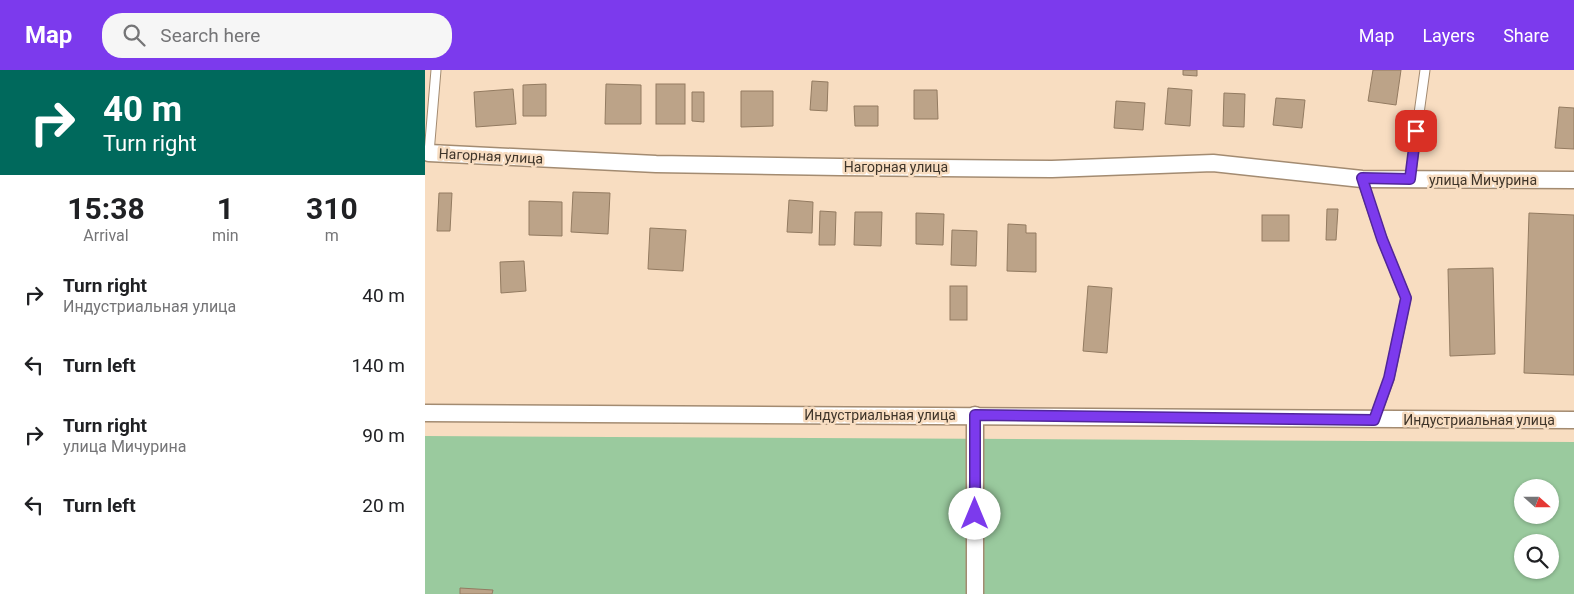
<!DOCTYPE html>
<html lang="en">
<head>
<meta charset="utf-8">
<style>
	:root { --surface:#fff; --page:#f6f6f6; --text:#202124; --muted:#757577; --accent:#7c3aed }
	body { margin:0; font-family:Roboto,sans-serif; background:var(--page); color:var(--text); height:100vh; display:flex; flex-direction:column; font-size:19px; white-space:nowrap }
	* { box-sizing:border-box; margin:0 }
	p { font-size:16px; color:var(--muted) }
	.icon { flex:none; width:28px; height:28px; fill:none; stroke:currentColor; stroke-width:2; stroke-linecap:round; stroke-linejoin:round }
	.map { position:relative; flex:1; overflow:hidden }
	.side { display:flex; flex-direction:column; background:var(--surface); width:425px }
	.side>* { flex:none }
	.guide { background:#00695c; color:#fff; overflow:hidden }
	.needle { width:32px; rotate:111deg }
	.tools { position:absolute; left:1089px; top:409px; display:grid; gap:10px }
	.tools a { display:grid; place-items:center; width:45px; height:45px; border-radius:50%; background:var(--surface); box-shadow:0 1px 4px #0004; font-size:25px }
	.pin { position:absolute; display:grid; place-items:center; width:42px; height:42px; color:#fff; margin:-21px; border-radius:10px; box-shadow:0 2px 8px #0006 }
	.me { position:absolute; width:55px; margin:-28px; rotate:0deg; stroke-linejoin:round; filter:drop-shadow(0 0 4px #0008) }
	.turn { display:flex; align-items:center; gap:18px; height:105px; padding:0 20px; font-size:22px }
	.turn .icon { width:65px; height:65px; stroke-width:2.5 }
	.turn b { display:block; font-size:35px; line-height:42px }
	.eta { display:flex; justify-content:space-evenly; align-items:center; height:85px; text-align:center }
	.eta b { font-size:30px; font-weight:700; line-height:35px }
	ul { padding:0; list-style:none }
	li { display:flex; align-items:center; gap:15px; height:70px; padding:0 20px }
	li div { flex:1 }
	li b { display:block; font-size:19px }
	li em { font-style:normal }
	header { display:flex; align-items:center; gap:30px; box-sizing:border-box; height:70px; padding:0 25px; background:var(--accent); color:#fff }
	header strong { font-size:24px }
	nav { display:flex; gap:28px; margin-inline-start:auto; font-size:18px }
	.search { width:350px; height:45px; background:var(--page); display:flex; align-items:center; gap:12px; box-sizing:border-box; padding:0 18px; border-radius:20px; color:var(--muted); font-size:19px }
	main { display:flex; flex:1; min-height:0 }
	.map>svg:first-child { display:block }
</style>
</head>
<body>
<header>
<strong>Map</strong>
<div class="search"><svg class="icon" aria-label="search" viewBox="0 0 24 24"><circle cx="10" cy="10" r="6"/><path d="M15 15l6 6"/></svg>Search here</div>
<nav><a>Map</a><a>Layers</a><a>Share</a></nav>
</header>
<main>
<section class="side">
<div class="guide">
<div class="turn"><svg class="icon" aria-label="right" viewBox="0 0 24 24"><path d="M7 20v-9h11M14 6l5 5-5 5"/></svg><div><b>40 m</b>Turn right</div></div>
</div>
<div class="eta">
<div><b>15:38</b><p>Arrival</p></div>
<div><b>1</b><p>min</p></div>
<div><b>310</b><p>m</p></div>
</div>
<ul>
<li><svg class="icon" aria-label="right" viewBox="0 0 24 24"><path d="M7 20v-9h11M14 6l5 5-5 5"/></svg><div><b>Turn right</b><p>Индустриальная улица</p></div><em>40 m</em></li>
<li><svg class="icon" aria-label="left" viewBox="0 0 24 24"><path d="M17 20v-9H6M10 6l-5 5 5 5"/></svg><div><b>Turn left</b></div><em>140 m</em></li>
<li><svg class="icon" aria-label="right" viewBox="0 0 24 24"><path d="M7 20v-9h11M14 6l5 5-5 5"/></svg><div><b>Turn right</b><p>улица Мичурина</p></div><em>90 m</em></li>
<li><svg class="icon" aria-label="left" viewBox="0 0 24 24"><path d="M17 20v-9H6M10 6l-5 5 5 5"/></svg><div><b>Turn left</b></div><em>20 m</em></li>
</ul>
</section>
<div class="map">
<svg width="1149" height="524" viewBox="0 0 1149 524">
	<rect width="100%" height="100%" fill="#f8ddc1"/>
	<path fill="#9aca9e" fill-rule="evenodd" d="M0 366 1149 372V524H0ZM1098 418H1125V445H1098ZM1098 472H1125V500H1098Z"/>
	<g fill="#bca388" stroke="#937b61">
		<polygon points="758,0 772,0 772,6 758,5"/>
		<polygon points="948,0 976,0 971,35 943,31"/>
		<polygon points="387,11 403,12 402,41 385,40"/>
		<polygon points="121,14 121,46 98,46 98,15"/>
		<polygon points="181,14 216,15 216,54 180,54"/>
		<rect x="231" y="14" width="29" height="40"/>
		<polygon points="743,18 767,20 765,56 740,54"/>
		<polygon points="88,19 91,54 51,57 49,22"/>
		<polygon points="489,20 512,20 513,49 489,49"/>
		<polygon points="316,21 348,21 348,56 316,57"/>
		<polygon points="267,22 279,22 279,52 267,51"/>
		<polygon points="799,23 820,24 819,57 798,56"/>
		<polygon points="851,28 880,30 877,58 848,55"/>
		<polygon points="691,31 720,33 718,60 689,58"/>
		<polygon points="429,36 453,36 453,56 430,56"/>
		<polygon points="1134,37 1149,38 1149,79 1130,78"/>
		<polygon points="148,122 185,123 183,164 146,162"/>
		<polygon points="14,123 27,123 25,161 12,161"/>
		<polygon points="364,130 388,132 387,163 362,162"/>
		<polygon points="104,131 137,132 137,166 104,165"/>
		<polygon points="902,139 913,139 911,170 901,170"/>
		<polygon points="395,141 411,142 410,175 394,175"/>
		<polygon points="430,142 457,142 456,176 429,175"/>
		<polygon points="491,143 519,144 518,175 491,174"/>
		<polygon points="1104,143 1149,145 1149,305 1099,303"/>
		<rect x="837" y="145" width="27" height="26"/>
		<polygon points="583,154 601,155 601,163 611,163 611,202 582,201"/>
		<polygon points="225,158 261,160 258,201 223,199"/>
		<polygon points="527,160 552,161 551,196 526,195"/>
		<polygon points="99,191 101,221 76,223 75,192"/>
		<polygon points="1068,198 1070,284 1025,286 1023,199"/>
		<rect x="525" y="216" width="17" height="34"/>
		<polygon points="663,216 687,218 682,283 658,281"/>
		<polygon points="35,518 68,520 67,524 35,524"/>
	</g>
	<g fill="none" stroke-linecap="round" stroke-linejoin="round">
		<g stroke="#a38b71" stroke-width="11">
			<g id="service">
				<polyline points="4,83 11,0"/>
				<polyline points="937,109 957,169 981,228 964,309 949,350"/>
				<polyline points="985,109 1000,0"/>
			</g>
		</g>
		<g stroke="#a38b71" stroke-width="19">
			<g id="minor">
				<polyline points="4,83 231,94 415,97 627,99 788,93 937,109 1149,110"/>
				<polyline points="0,343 1149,350"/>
				<polyline points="550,345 550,524"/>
			</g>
		</g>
		<use href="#service" stroke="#fff" stroke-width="9"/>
		<use href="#minor" stroke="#fff" stroke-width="16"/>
	</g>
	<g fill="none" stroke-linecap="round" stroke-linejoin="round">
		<g stroke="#51269a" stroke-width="12">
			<polyline id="route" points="550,444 550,345 949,350 964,308 981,228 957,169 937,108 985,109 991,61"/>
		</g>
		<use href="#route" stroke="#7c3aed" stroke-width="9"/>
	</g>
	<g text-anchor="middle" stroke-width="5" stroke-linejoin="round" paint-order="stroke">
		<g font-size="14" fill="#3f352a" stroke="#f8ddc1">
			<text transform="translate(66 86) rotate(3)" y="5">Нагорная улица</text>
			<text x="471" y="102">Нагорная улица</text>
			<text x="1058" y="115">улица Мичурина</text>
			<text x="455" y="350">Индустриальная улица</text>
			<text x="1054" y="355">Индустриальная улица</text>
		</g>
	</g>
</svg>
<div class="tools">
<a><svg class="needle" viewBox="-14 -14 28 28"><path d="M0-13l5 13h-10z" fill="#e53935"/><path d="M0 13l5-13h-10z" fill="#757577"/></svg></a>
<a><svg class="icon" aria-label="search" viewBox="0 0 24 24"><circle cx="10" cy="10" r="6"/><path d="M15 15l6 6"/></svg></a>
</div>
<div class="pin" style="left:991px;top:61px;background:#d93025"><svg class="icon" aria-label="arrive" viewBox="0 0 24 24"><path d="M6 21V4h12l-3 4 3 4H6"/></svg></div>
<svg class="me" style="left:550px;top:444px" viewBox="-20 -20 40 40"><circle r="19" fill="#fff"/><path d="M0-13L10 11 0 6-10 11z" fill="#7c3aed"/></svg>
</div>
</main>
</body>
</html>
